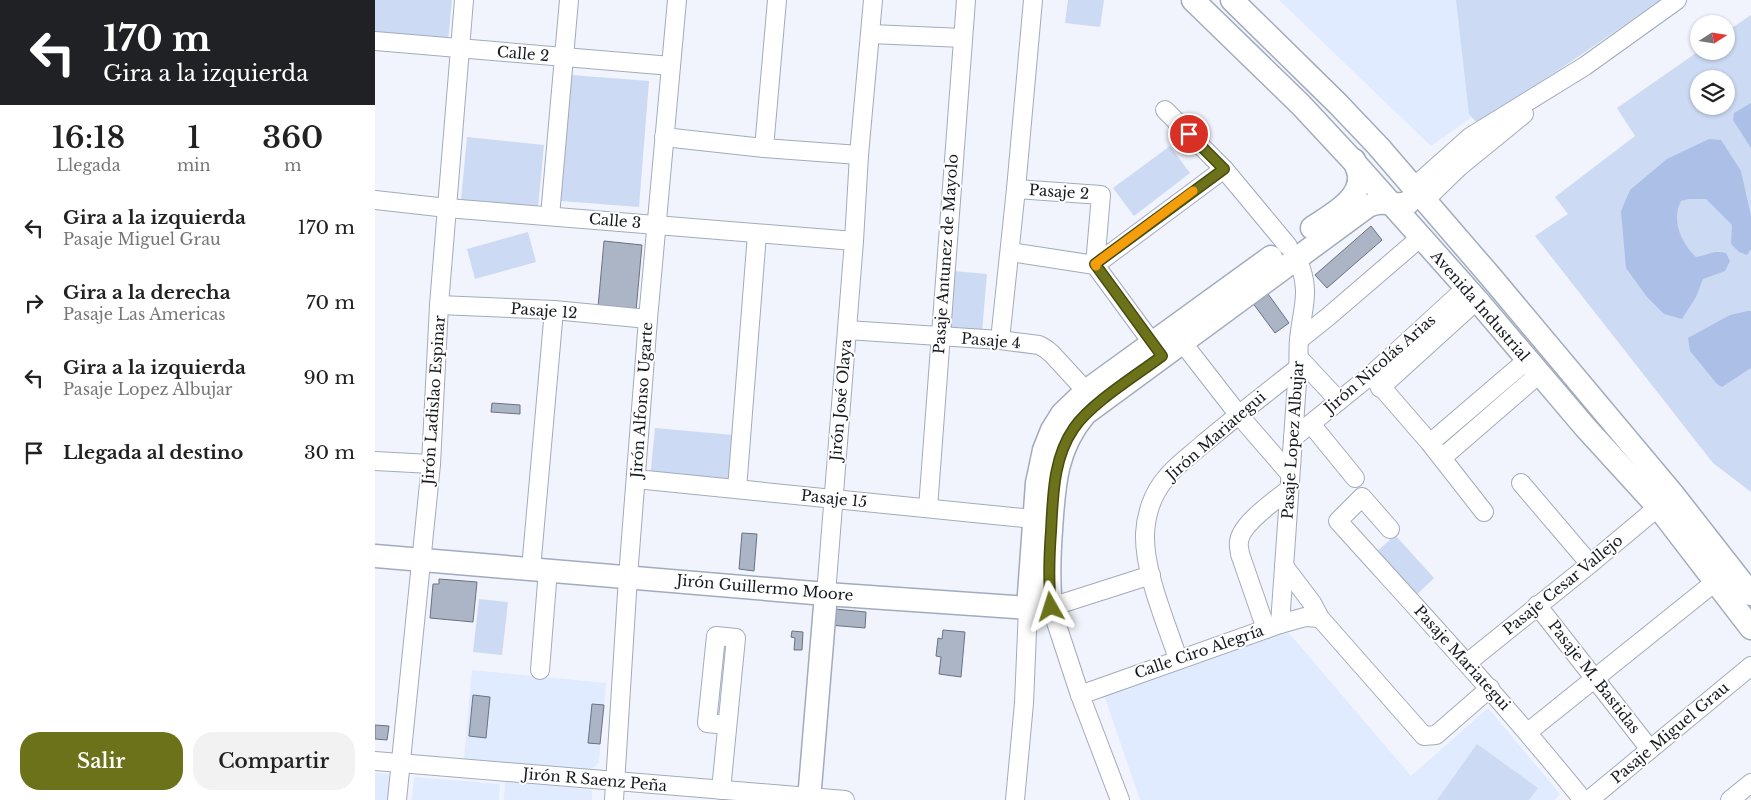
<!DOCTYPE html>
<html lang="es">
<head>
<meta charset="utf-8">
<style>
	:root { --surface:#fff; --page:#f2f2f2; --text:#222; --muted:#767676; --accent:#6b7219 }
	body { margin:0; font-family:"Libre Baskerville",serif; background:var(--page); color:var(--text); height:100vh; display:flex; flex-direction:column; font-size:19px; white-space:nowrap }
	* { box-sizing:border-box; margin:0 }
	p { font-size:16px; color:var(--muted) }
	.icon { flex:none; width:28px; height:28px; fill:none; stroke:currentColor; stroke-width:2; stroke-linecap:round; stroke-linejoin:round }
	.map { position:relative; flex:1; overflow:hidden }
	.sheet { display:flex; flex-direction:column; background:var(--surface); width:375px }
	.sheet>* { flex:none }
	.top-card { background:#202124; color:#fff; overflow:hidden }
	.needle { width:32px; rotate:78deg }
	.controls { position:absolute; left:1315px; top:15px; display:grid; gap:10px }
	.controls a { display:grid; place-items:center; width:45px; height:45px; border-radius:50%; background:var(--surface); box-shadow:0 1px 4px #0004; font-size:25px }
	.pin { position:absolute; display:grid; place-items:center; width:42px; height:42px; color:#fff; margin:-21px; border:2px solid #fff; border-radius:50%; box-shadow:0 1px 5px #0007 }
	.me { position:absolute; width:55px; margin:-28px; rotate:354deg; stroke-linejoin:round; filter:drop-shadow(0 0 4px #0008) }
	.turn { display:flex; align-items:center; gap:18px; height:105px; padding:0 20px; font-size:22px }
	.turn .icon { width:65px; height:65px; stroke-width:2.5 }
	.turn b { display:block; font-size:35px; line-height:42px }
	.eta { display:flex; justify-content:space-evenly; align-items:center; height:85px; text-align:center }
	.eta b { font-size:30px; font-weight:600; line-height:35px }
	.action { display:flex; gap:10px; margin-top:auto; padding:10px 20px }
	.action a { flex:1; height:58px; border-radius:20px; background:var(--accent); color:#fff; font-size:20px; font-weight:600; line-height:58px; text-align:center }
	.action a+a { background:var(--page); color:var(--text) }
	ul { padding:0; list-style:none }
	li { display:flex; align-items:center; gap:15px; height:75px; padding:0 20px }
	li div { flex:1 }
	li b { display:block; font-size:19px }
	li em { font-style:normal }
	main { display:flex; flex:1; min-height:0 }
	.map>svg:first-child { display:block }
</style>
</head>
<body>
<main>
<section class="sheet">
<div class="top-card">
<div class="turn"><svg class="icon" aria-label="left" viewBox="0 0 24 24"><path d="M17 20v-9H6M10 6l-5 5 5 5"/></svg><div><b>170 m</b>Gira a la izquierda</div></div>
</div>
<div class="eta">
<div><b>16:18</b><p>Llegada</p></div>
<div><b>1</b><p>min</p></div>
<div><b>360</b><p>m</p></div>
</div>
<ul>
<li><svg class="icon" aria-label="left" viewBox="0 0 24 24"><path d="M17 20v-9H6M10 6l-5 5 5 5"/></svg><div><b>Gira a la izquierda</b><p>Pasaje Miguel Grau</p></div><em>170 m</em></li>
<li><svg class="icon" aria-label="right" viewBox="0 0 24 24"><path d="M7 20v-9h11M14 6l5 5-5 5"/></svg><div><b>Gira a la derecha</b><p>Pasaje Las Americas</p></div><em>70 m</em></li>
<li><svg class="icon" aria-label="left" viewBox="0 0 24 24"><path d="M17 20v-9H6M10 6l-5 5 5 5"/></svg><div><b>Gira a la izquierda</b><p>Pasaje Lopez Albujar</p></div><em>90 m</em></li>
<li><svg class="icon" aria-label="arrive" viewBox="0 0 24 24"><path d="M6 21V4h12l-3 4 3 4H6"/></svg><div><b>Llegada al destino</b></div><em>30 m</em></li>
</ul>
<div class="action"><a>Salir</a><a>Compartir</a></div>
</section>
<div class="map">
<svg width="1376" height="800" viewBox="0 0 1376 800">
	<rect width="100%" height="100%" fill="#f1f4fc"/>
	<g fill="#e0ebff">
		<polygon points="904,0 1262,0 1056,146"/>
		<polygon points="913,632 1036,776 1113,708 1185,794 1180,800 765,800 729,695"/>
		<polygon points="97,670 231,683 224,761 221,766 214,769 89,759"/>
		<polygon points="0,773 13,774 18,780 16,800 0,800"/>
		<polygon points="39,777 125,784 124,800 37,800"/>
		<polygon points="130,781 217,790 217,800 129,800"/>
	</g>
	<g fill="#ccdaf4" fill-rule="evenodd">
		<polygon points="0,0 77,0 73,41 0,34"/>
		<polygon points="693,0 729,0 725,27 690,23"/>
		<polygon points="1081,0 1286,0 1109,121 1100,121 1094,114"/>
		<path d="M1376 15V492L1338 463 1160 236 1193 214 1180 197 1260 136 1242 108 1324 51H1351V32ZM1324 79H1351V106H1324Z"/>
		<polygon points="196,75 274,81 264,207 186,201"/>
		<polygon points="92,137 169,145 163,207 86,200"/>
		<polygon points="795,146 815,173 759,216 738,188"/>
		<polygon points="153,232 161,262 100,279 92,249"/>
		<polygon points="578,271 612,274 607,332 574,329"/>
		<polygon points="280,428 358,435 354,486 275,479"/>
		<polygon points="1020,535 1059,578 1036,600 996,557"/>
		<polygon points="104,599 133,602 127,655 98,652"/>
		<polygon points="1102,744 1163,788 1154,800 1062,800"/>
	</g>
	<g fill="#acbfe6">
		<polygon points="1376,103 1376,148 1358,120 1359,113"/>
		<path d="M1334 139 1346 140 1366 171 1376 216V249L1372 255 1364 252 1356 244 1357 225 1331 199H1314L1306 201C1296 220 1306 243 1321 257 1336 255 1335 250 1351 253L1355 261 1350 271 1328 279 1321 297 1307 319 1289 314 1272 297 1251 268 1246 211 1255 190 1292 159Z"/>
		<polygon points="1373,311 1376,311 1376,368 1347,387 1342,384 1315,351 1313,338 1355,315"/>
	</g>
	<g fill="#acb5c6" stroke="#6a7282">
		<polygon points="996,226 1007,240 952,288 940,275"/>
		<polygon points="229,241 267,245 261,311 223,307"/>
		<polygon points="888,287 914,323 900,333 874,298"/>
		<polygon points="117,403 145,405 145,414 116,412"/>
		<polygon points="367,533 382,534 379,571 364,569"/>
		<polygon points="64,579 102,582 98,622 55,618 58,584 64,584"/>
		<polygon points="460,609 491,612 490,628 454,625"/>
		<polygon points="568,630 590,632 586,677 564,674 566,657 561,656 563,638 567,639"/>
		<polygon points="417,631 428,632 427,650 419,650 420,638 416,637"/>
		<polygon points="98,695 115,697 111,738 94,736"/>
		<polygon points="217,704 229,705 225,744 213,743"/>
		<polygon points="0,725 14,726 12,740 0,739"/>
	</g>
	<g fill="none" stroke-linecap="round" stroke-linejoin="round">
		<g stroke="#a2abbc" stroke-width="20">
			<g id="minor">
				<polyline points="496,34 588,38"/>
				<polyline points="0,41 296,66"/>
				<polyline points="790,110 849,169 913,246"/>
				<polyline points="289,137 389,148 484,155"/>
				<polyline points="389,148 402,0"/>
				<polyline points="1039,187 1095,137 1210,66 1302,0"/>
				<polyline points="641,189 726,195 720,265"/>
				<polyline points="0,200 72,208 479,241"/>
				<polyline points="1050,200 1084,167 1149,114"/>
				<polyline points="175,216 194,0"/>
				<polyline points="635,252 720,265 784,352"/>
				<polyline points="720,265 849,169"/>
				<polyline points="64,305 179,310 273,319"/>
				<polyline points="472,330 625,340 664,345 671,349 677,354 711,391"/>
				<polyline points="625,340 641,189 658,0"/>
				<polyline points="924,340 954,316 1046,237"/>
				<polyline points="807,342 863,414 915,474"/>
				<polyline points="924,358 964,401"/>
				<polyline points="996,375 1055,443 1109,512"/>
				<polyline points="1005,388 1102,300"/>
				<polyline points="936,424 980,478"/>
				<polyline points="918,438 996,375 1091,288"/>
				<polyline points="1055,443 1152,360"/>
				<polyline points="1067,458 1164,374"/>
				<polyline points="0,461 56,464"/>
				<polyline points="261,479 658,519"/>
				<polyline points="1146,483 1215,564"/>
				<polyline points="362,489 382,234"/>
				<polyline points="553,508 591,0"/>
				<path d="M1015 529 987 497 963 521C1046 613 1130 703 1208 800"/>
				<polyline points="909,566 937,603 945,618 1049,736 1061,735 1115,688"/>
				<polyline points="156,569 179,310"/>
				<polyline points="451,594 479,241 484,155 498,0"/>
				<polyline points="1162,605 1274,748"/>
				<path d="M905 624 923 368C924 359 923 349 924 340 927 307 937 292 922 258"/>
				<path d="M891 629 865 554C865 551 863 546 864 542 865 524 900 501 914 489"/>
				<path d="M803 659C791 622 769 573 770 534 771 514 778 493 791 478 801 465 816 455 828 444 859 418 891 393 923 368"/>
				<polyline points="1092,663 1215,564 1283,507"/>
				<polyline points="165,670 173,570"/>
				<polyline points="705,695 905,624 930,617 945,618"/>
				<polyline points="1153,732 1340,582"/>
				<polyline points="0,761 470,800"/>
				<polyline points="346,790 361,638 341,636 332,723 352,725"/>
				<polyline points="22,800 56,464 64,305 89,0"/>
				<polyline points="239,800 253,577 273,319 302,0"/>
				<polyline points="640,800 649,703 653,608"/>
				<polyline points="745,800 705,695 676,607 776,575"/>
				<polyline points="1214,800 1376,666"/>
				<polyline points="1355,800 1376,783"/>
			</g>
		</g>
		<g stroke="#a2abbc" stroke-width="25">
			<g id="major">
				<polyline points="818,0 926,105 980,163 1102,300 1210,427 1283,507 1376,628"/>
				<polyline points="857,0 963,104 1003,146 1116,277 1297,493 1376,594"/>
				<path d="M937 228C954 216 987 200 984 175 983 170 981 165 979 160"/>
				<path d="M0 556 451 594 653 608 676 607C673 580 674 557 676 530 679 486 680 450 710 414L993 206C1011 198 1018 208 1033 203L1039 196V187"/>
				<polyline points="653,608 662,483 669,450 677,430 687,414 711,391 896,257"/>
				<polyline points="434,800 451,594"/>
			</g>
		</g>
		<use href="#minor" stroke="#fff" stroke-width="18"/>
		<use href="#major" stroke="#fff" stroke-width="22"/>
	</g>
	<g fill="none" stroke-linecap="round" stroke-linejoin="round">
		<g stroke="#464a10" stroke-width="12">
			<path id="route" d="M676 607C673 580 674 558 676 531 678 496 678 458 699 428 716 403 762 375 787 356L720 264 849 169 814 134"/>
		</g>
		<use href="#route" stroke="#6b7219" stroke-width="9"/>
		<polyline stroke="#f59e0b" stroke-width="9" points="721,266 720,264 818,191"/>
	</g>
	<g text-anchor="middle" stroke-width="4" stroke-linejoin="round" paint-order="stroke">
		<g font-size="15" fill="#161a20" stroke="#fff">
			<text transform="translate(148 54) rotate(5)" y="5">Calle 2</text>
			<text transform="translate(684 192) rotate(4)" y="5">Pasaje 2</text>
			<text transform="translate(240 221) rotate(5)" y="5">Calle 3</text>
			<text transform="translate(571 254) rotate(-86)" y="5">Pasaje Antunez de Mayolo</text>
			<text transform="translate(1105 306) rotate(49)" y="5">Avenida Industrial</text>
			<text transform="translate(169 311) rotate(4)" y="5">Pasaje 12</text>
			<text transform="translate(616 341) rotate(5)" y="5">Pasaje 4</text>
			<text transform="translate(1005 364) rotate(-41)" y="5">Jirón Nicolás Arias</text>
			<text transform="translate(59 400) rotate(-86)" y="5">Jirón Ladislao Espinar</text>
			<text transform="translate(267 400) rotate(-86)" y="5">Jirón Alfonso Ugarte</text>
			<text transform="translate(466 400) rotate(-85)" y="5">Jirón José Olaya</text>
			<text transform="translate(841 436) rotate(-41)" y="5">Jirón Mariategui</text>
			<text transform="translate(918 440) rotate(-86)" y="5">Pasaje Lopez Albujar</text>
			<text transform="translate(459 499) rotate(6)" y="5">Pasaje 15</text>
			<text transform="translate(1188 585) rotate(-39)" y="5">Pasaje Cesar Vallejo</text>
			<text transform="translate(390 588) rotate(5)" y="5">Jirón Guillermo Moore</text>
			<text transform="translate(824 652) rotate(-19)" y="5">Calle Ciro Alegría</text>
			<text transform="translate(1087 658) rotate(48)" y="5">Pasaje Mariategui</text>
			<text transform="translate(1219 677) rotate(52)" y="5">Pasaje M. Bastidas</text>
			<text transform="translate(1295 733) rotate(-40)" y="5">Pasaje Miguel Grau</text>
			<text transform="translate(220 780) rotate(5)" y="5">Jirón R Saenz Peña</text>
		</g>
	</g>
</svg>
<div class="controls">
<a><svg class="needle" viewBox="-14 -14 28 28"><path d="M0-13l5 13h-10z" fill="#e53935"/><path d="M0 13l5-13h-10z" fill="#767676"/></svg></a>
<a><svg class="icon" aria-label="layers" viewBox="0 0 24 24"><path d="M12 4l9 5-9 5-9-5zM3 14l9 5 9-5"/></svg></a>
</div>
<div class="pin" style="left:814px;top:134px;background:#d93025"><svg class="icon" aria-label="arrive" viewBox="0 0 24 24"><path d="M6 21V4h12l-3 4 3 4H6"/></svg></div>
<svg class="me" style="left:676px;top:607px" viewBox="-20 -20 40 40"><path d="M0-17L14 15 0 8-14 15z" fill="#6b7219" stroke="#fff" stroke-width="4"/></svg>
</div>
</main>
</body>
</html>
